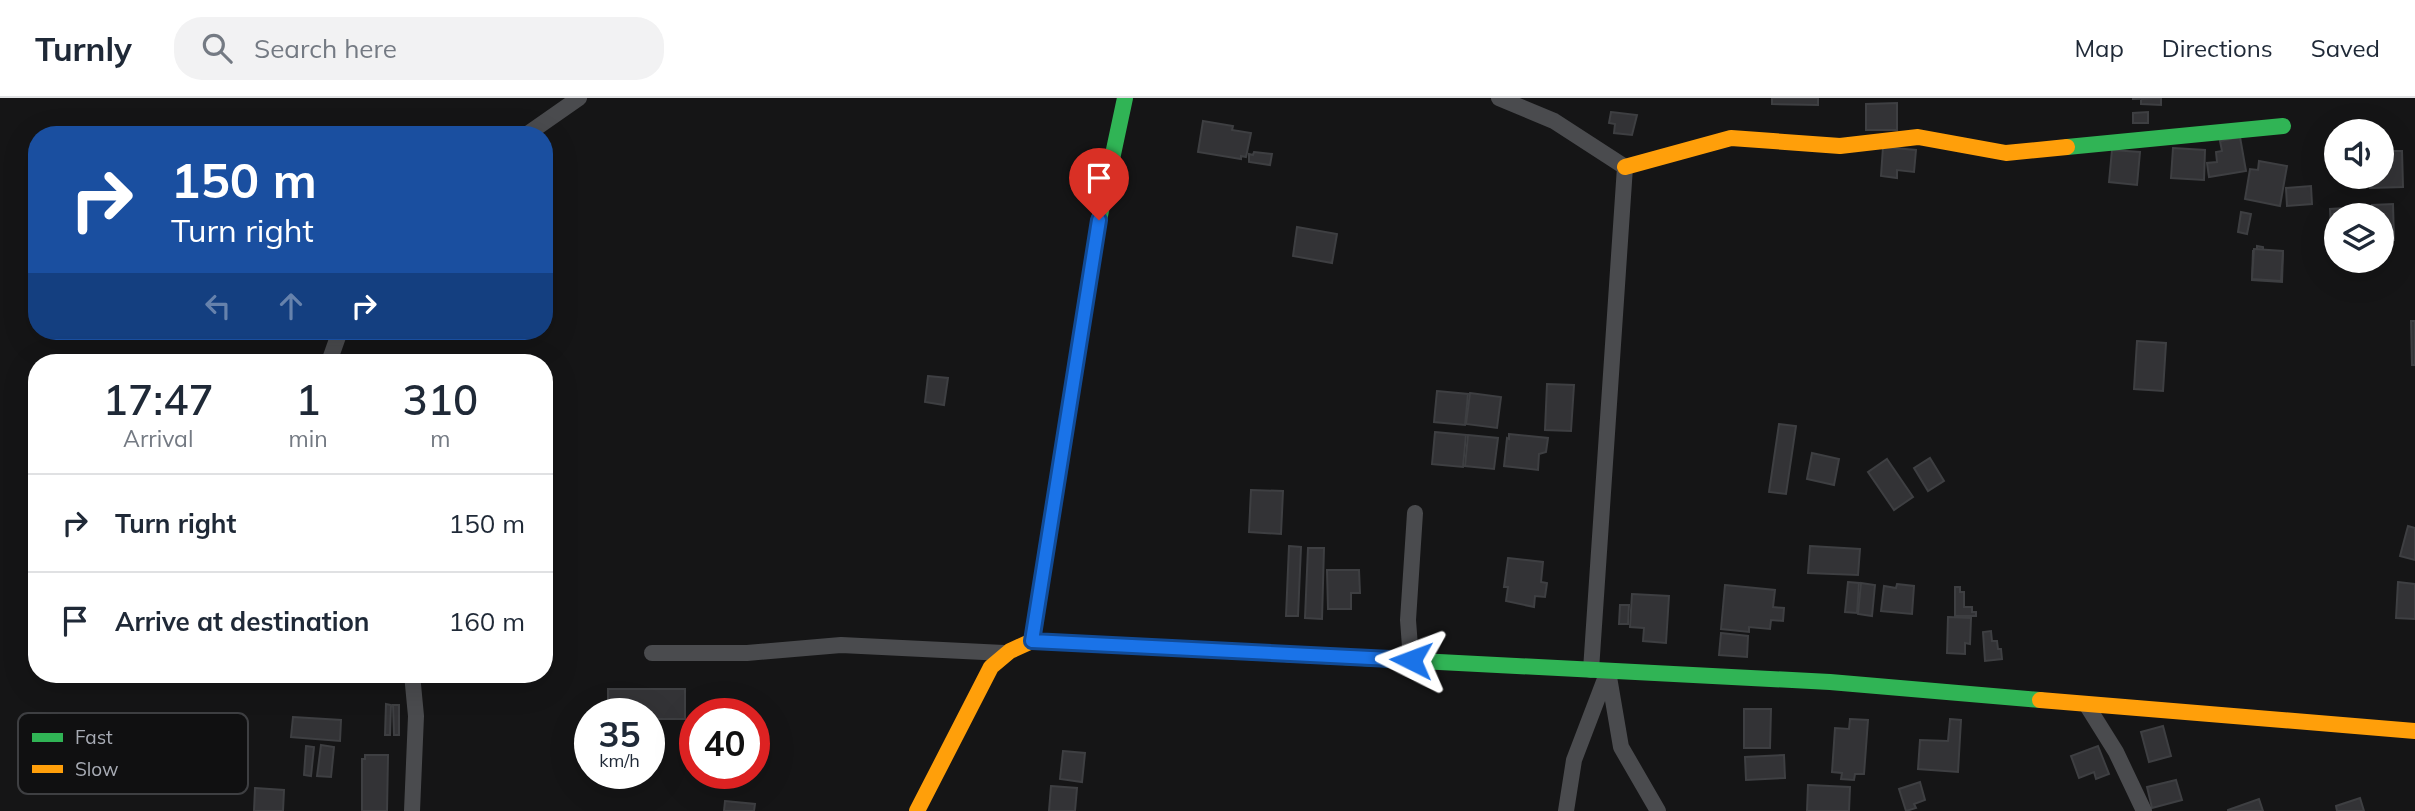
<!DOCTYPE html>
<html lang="en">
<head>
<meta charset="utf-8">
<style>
	:root { --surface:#fff; --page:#f2f2f3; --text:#1f2937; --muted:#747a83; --line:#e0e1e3 }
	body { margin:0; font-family:Mulish,sans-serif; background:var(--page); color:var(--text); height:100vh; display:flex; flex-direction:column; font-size:26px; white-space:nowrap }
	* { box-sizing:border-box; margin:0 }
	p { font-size:23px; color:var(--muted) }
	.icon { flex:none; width:38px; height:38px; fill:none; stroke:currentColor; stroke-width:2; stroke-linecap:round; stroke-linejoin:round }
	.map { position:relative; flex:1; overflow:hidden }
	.side { position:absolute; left:28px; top:256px; width:525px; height:329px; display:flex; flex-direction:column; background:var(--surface); border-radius:28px; box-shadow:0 7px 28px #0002 }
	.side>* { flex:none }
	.top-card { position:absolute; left:28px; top:28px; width:525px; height:214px; border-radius:28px; box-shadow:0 7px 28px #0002; background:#1a4fa0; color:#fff; overflow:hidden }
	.fabs { position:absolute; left:2324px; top:21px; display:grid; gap:14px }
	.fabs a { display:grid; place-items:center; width:70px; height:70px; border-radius:50%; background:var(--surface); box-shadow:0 7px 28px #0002; font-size:35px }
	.speed { position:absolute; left:574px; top:600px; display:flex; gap:14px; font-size:35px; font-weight:700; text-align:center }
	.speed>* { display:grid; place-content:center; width:91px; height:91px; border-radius:50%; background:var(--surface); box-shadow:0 7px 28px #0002; line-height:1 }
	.speed small { font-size:18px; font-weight:400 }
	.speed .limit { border:10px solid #d22; background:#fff; color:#111 }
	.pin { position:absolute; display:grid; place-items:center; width:60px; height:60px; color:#fff; margin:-72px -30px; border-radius:50% 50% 50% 0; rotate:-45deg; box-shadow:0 0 7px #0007 }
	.pin .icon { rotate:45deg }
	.me { position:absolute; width:77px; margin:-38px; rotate:273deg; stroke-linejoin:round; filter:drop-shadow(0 0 5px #0008) }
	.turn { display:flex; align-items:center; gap:24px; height:147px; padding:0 28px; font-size:32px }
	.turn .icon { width:91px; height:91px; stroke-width:2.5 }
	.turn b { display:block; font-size:49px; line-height:60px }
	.lanes { display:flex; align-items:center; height:66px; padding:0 28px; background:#0003; justify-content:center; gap:35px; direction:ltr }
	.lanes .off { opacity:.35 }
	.eta { display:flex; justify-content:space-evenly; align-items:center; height:119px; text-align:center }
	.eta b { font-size:42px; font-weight:600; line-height:49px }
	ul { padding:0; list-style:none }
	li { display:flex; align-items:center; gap:21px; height:98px; padding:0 28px; border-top:2px solid var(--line) }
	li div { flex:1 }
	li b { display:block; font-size:26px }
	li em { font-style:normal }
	header { display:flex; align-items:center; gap:42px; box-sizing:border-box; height:98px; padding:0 35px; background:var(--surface); border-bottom:2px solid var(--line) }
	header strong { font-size:33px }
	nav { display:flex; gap:38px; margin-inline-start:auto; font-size:24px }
	.search { width:490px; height:63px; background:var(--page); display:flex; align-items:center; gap:18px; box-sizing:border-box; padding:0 24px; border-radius:28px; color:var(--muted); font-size:26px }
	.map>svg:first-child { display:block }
</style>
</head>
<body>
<header>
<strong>Turnly</strong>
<div class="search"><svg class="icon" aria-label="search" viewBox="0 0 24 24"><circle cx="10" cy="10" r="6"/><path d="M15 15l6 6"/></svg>Search here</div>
<nav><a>Map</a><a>Directions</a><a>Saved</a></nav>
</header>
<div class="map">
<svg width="2415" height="713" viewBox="0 0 2415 713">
	<rect width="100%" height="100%" fill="#151516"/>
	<g fill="#333336" stroke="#3e3f42" stroke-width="2">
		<polygon points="1772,0 1818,0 1818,7 1772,6"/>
		<polygon points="2161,0 2161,7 2141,6 2141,1 2132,1"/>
		<polygon points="1897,5 1897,32 1866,32 1866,6"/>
		<polygon points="1611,14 1637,17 1632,37 1614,35 1615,26 1609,25"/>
		<polygon points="2148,14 2148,25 2133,25 2133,15"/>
		<polygon points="1203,23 1233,28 1232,32 1251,35 1246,59 1241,58 1241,61 1198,54"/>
		<polygon points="2240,39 2246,73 2209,79 2207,65 2217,64 2216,54 2222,53 2220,43"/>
		<polygon points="1883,49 1916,52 1914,74 1897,72 1897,80 1881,78"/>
		<polygon points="2173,50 2205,52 2204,82 2171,80"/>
		<polygon points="2112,52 2140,54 2137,87 2109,84"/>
		<polygon points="2382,53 2402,53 2403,89 2370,90 2369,79 2382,79"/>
		<polygon points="1254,54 1272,56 1270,67 1249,64 1249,56 1253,57"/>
		<polygon points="2259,63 2287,68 2280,108 2245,101 2250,71 2258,72"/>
		<polygon points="2311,88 2312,106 2287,108 2286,90"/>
		<polygon points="2393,106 2394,142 2382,143 2382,117 2373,117 2372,107"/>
		<polygon points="2361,109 2362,117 2336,117 2336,148 2332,148 2330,111"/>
		<polygon points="2241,114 2251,116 2247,136 2238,134"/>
		<polygon points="1297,129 1337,136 1332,165 1293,158"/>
		<polygon points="2257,148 2263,149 2263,153 2283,154 2282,184 2252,182 2253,153 2257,153"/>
		<polygon points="2254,151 2283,153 2281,183 2252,181"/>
		<polygon points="2411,223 2415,223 2415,267 2412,267"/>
		<polygon points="2137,243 2166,245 2163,293 2134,291"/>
		<polygon points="928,278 948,280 944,307 925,304"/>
		<polygon points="1547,286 1574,287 1571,333 1545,332"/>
		<polygon points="1437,293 1468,296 1465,327 1434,324"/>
		<polygon points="1470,295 1501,299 1497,330 1466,326"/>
		<polygon points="1779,326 1796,328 1786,396 1769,394"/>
		<polygon points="1435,334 1466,337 1463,369 1432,366"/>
		<polygon points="1509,336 1548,340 1546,354 1539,356 1538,372 1504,368 1507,340 1509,341"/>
		<polygon points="1468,337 1498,340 1494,371 1465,368"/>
		<polygon points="1812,355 1839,361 1834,387 1807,381"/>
		<polygon points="1930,360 1944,383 1928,393 1914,370"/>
		<polygon points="1887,361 1913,399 1894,412 1868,374"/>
		<polygon points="1251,392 1283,393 1281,436 1249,434"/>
		<polygon points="2408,428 2415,430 2415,462 2400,458"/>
		<polygon points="1289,448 1301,449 1298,518 1286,518"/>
		<polygon points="1810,448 1860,451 1858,477 1808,475"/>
		<polygon points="1308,450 1324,450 1322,521 1305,520"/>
		<polygon points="1508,460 1543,464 1541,484 1547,485 1545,499 1535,498 1534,509 1506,503 1508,489 1504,489"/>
		<polygon points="1327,472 1359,472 1360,495 1351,495 1351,511 1328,511"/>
		<polygon points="1848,484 1859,485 1857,515 1845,514"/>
		<polygon points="2398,484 2415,486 2415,521 2396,520"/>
		<polygon points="1861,485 1875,487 1872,518 1858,516"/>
		<polygon points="1897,486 1914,488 1912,516 1881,513 1884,488 1896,490"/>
		<polygon points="1725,487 1775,492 1773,509 1784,510 1783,523 1771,522 1770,531 1749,529 1749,534 1721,531"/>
		<polygon points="1955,489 1960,489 1960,494 1964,494 1964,509 1972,509 1972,514 1976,514 1976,518 1955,518"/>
		<polygon points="1632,496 1669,498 1666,545 1643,543 1644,530 1630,529"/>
		<polygon points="1620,507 1629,507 1628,526 1619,526"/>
		<polygon points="1948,519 1971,520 1970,546 1965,545 1965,556 1947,555"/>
		<polygon points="1991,533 1992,543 1997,543 1998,551 2001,551 2002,561 1985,563 1983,534"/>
		<polygon points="1721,535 1748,538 1747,559 1719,557"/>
		<polygon points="608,591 685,591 685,621 649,621 649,616 608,616"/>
		<polygon points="386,606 391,607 390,637 385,637"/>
		<polygon points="393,607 399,607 399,637 394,637"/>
		<polygon points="1744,611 1771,611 1770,650 1744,650"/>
		<polygon points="293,619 341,622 340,643 291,639"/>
		<polygon points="1850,621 1868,622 1864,676 1855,676 1854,682 1841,681 1842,675 1832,674 1835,630 1849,631"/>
		<polygon points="1950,621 1961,622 1958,674 1918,671 1920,642 1948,643"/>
		<polygon points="2163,628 2171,658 2149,664 2141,634"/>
		<polygon points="321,647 334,649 331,679 317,678"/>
		<polygon points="306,648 314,649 311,678 304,677"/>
		<polygon points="2098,648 2109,676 2096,681 2094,674 2079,680 2071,658"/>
		<polygon points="1063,653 1085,655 1082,684 1060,681"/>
		<polygon points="365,657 388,657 387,713 362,713 362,661 365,661"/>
		<polygon points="1784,657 1785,680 1746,682 1745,659"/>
		<polygon points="2176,682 2182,702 2152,710 2147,689"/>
		<polygon points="1920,684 1925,702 1914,706 1916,710 1906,713 1899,691"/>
		<polygon points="1808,687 1850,689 1849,713 1807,713"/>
		<polygon points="1051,688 1077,690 1075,713 1049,713"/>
		<polygon points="255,690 284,692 283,713 254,713"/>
		<polygon points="2360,700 2364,713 2337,713 2336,708"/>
		<polygon points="2259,701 2263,713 2228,713 2228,712"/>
		<polygon points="725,703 755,706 754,713 724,713"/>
	</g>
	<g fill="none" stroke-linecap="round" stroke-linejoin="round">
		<g stroke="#4a4b4e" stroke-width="16">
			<polyline points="1499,0 1554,23 1625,69 1591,572"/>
			<polyline points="526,37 579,0"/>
			<polyline points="329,264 340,233"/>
			<polyline points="652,555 747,555 841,547 1004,555"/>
			<polyline points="1411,562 1408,522 1415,415"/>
			<polyline points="412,576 416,618 412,713"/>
			<polyline points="2086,606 2116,654 2144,713"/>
			<polyline points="1566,713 1574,662 1608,573 1621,649 1658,713"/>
		</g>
		<g stroke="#30b455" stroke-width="16">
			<polyline points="2067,49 2283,28"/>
			<polyline points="1032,543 1099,122 1125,0"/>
			<polyline points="1304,557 1830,584 2040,602"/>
		</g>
		<g stroke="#ff9f0a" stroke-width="16">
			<polyline points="1625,69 1731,40 1840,48 1918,39 2006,55 2067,49"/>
			<polyline points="2040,602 2415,633"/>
			<polyline points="917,713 991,569 1010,553 1032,543 1304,557"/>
		</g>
	</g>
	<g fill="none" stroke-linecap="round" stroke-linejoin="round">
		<g stroke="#114b97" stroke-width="18">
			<polyline id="route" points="1099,122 1032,543 1411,562"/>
		</g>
		<use href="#route" stroke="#1a73e8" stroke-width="12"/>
	</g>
	<rect x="18" y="615" width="230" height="81" rx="10" fill="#101011" stroke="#3e3f42" stroke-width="2"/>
	<rect x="32" y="635" width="31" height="9" fill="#30b455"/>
	<rect x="32" y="667" width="31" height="8" fill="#ff9f0a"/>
	<g font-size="19" fill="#a8acb5">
		<text x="75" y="646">Fast</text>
		<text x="75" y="678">Slow</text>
	</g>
</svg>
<div class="fabs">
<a><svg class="icon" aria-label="sound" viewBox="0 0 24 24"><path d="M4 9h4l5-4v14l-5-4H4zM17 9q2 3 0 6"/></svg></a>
<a><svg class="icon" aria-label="layers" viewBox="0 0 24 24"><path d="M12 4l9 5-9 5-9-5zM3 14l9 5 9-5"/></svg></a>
</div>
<div class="speed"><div>35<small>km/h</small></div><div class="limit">40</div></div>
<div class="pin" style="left:1099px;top:122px;background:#d93025"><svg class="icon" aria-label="arrive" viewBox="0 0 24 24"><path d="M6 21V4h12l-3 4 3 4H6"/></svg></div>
<svg class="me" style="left:1411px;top:562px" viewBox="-20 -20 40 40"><path d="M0-17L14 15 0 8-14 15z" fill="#1a73e8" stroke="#fff" stroke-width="4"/></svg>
<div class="top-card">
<div class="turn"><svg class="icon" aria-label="right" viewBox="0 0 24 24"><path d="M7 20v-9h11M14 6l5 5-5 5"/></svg><div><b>150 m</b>Turn right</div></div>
<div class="lanes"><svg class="icon off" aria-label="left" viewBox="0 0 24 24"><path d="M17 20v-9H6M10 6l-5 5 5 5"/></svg><svg class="icon off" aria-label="ahead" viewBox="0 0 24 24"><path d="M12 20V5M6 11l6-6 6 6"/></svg><svg class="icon" aria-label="right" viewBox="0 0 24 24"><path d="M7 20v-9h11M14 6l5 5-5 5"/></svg></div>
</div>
<section class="side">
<div class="eta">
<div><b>17:47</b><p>Arrival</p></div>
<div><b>1</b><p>min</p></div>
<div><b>310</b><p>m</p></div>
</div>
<ul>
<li><svg class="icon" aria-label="right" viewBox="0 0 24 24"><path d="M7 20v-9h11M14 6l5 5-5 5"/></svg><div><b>Turn right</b></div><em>150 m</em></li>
<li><svg class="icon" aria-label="arrive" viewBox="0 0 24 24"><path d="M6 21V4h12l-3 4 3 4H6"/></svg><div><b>Arrive at destination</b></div><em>160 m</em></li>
</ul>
</section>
</div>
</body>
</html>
